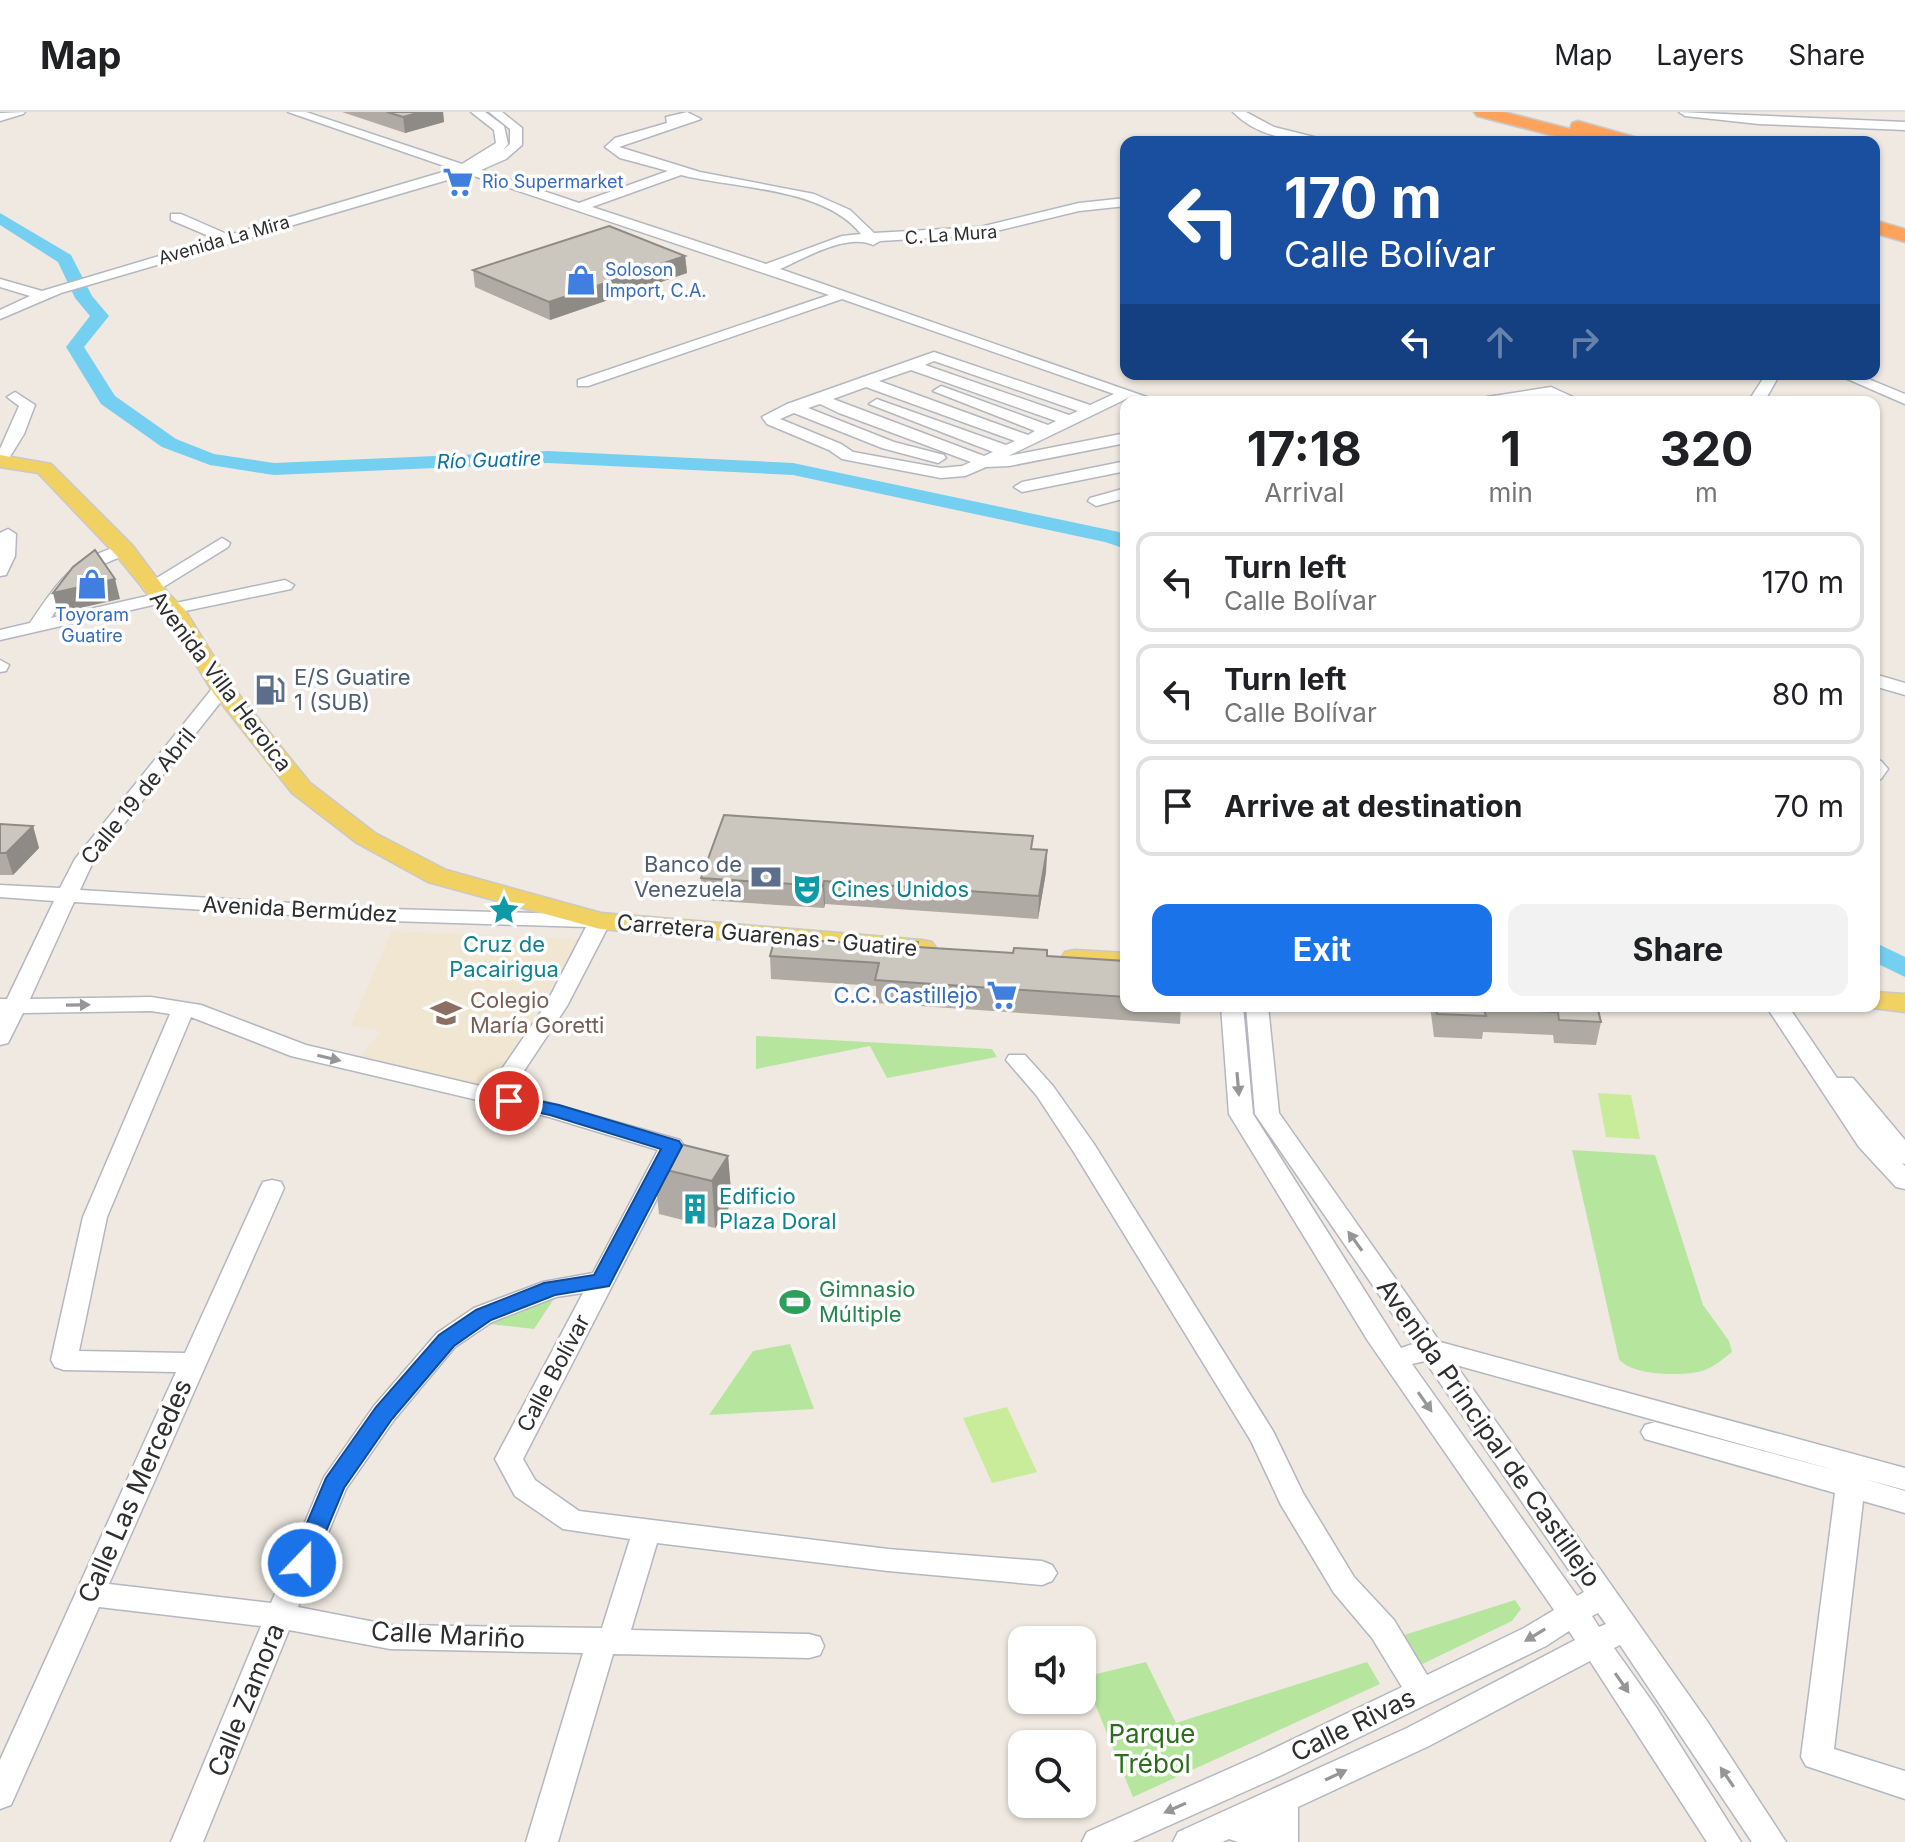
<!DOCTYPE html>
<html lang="en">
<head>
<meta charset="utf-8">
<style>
	:root { --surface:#fff; --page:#f2f2f2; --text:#202124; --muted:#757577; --line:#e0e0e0; --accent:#1a73e8 }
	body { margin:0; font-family:Inter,sans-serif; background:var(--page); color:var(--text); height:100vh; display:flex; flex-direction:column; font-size:30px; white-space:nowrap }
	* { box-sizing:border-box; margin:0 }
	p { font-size:26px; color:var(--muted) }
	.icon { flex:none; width:44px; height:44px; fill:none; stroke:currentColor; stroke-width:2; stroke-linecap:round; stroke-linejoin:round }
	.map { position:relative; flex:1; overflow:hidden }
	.panel { position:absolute; left:1120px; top:284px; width:760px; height:616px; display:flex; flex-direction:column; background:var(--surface); border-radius:16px; box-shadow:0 2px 6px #0004 }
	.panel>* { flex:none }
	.banner { position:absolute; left:1120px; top:24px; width:760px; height:244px; border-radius:16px; box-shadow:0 2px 6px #0004; background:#1a4fa0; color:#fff; overflow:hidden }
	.fabs { position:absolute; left:1008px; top:1514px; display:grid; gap:16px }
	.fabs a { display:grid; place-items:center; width:88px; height:88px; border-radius:16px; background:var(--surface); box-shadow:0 2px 6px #0004; font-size:40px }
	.pin { position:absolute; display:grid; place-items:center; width:68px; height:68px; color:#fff; margin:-34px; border:4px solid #fff; border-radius:50%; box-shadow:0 2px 8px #0007 }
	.me { position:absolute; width:88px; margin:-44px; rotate:22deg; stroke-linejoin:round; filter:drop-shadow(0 0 6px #0008) }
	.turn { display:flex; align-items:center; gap:28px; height:168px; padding:0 32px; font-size:36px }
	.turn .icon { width:104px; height:104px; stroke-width:2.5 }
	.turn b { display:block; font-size:56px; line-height:68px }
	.lanes { display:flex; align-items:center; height:76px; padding:0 32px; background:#0003; justify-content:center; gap:40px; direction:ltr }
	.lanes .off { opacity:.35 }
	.eta { display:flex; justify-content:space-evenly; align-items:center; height:136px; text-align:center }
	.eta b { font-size:48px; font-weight:700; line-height:56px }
	.button { display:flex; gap:16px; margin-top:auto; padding:16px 32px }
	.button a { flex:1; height:92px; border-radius:16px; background:var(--accent); color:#fff; font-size:32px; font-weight:700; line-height:92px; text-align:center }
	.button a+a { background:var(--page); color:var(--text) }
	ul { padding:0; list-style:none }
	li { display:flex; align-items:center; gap:24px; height:100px; margin:0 16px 12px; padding:0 16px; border:4px solid var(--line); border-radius:16px }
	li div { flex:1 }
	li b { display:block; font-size:30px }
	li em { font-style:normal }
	header { display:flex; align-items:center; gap:48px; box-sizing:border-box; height:112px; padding:0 40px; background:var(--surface); border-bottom:2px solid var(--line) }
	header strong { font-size:38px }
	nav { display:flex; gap:44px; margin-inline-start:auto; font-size:28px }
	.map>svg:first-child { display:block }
</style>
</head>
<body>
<header>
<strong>Map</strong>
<nav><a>Map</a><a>Layers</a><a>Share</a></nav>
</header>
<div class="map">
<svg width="1905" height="1730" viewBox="0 0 1905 1730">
	<rect width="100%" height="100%" fill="#efe9e1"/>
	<polygon fill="#f0e6d1" points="392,819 581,827 488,978 358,947 381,920 351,913"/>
	<g fill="#b6e59e">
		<polygon points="756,924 992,937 997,945 887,966 870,934 756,957"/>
		<path d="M1572 1038 1655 1043 1703 1193 1729 1229 1732 1240C1724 1246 1714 1255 1705 1258 1685 1265 1631 1264 1619 1247Z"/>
		<polygon points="559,1179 534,1217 480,1211"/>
		<polygon points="790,1232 814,1297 709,1303 753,1239"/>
		<polygon points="1515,1488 1521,1497 1512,1509 1416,1555 1398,1525"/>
		<polygon points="1146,1550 1176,1611 1367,1550 1380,1572 1133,1685 1084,1565"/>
	</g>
	<g fill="#c9ec9a">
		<polygon points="1598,981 1631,983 1640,1027 1606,1025"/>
		<polygon points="1007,1295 1037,1360 992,1371 963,1306"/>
	</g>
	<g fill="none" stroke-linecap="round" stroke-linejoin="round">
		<g fill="#75cff0" fill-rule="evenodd">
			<polygon points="0,101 71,143 92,184 109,204 84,235 115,284 176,327 214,342 274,351 548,339 793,351 1119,420 1126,423 1126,437 1105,430 793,363 548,351 274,363 210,353 162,335 101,292 66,235 90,204 75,186 58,150 0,113"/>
			<polygon points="1874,830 1905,845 1905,865 1874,850"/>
		</g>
		<g stroke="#b4b7c1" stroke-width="3">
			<g id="minor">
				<polygon points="25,0 23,2 0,9 0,1"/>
				<path d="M288 0H306L462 52 496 31 494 18 471 0H485L504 14 508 32 503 38 510 32V17L489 0H502L522 16V33L506 47 481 58 579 91 668 59 620 46 605 35 615 26 667 11 666 5 687 0 701 7 619 35 700 60 814 82 850 98 874 121 980 115 1079 91 1126 86V94L1079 99 980 123 880 129 873 133C847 121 805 146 780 157L1161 290H1138L1128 286 1008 344 1126 321V331L1009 354 986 355 965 364 941 366 842 347 829 338 767 312 762 305 787 292 934 240 1090 293 1114 282 842 187 588 274H578V268L829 183 468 62 61 181 0 207V198L30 184 0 175V167L42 179 216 127 171 108V102H181L229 123 453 57ZM681 63C736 77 824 75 861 122L842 124 766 152 592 95ZM934 249 1078 299 1069 303 925 253ZM911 258 1056 309 1048 313 941 274 933 279 1035 319 1028 323 879 269ZM866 275 1015 329 1006 333 882 289 877 287 869 292 993 340 984 344 833 287ZM820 292 839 301 971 350 962 354 941 356 853 340 841 332 780 307 794 301 882 336 938 351 946 346 944 343 894 330 808 296Z"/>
				<path d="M1233 0H1246L1274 15 1334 30C1299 30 1259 27 1233 0Z"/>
				<polygon points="1679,0 1905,10 1905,18 1759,12 1685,4"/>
				<polygon points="1766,262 1780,262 1764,290 1748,290"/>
				<polygon points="1836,262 1856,262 1905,282 1905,292"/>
				<path d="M1551 275 1584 290C1571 290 1554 285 1545 285 1523 287 1502 290 1479 290L1487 285Z"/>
				<polygon points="15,280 35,293 24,322 6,351 0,353 0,337 19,294 7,285"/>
				<polygon points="1126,349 1126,359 1022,380 1014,375 1022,370"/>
				<polygon points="1126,376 1126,386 1096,394 1088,389 1090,386"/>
				<polygon points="8,417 16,422 15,444 6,463 0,464 0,421"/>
				<polygon points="222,426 230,431 228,435 157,479 145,479 142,475"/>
				<path d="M124 433 132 438 130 442C87 455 75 470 51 506L160 481 166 482 169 486 166 490 0 528V518L30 511C59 469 72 446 124 433Z"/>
				<polygon points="285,468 294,473 291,477 171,502 162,497 171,492"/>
				<polygon points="0,548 9,553 6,559 0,560"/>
				<polygon points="1874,562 1905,571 1905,583 1874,574"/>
				<path d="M222 571 231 577 92 752 80 778 391 797 600 803 611 809 567 894 510 980 680 1028 684 1034 523 1347 535 1368 579 1399 888 1437 1042 1449 1052 1453 1057 1461 1052 1469 1042 1473 888 1459 657 1431 631 1518 809 1522 820 1525 824 1534 820 1543 809 1546 613 1542 558 1730H526L583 1541 390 1537 289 1518 203 1730H171L261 1514 99 1495 11 1693 0 1697V1648L176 1260 64 1258 55 1255 51 1248 83 1105 170 902 151 899 23 901 8 931 0 933V887H7L54 789 0 785V773L60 776 75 747 215 573ZM74 790 391 809 586 815 545 894 489 976 306 933 201 893 151 885 30 887ZM191 905 291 944 549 1005 658 1038 593 1161 543 1170 474 1196 437 1221 374 1294 324 1365 271 1491 109 1472 284 1076 281 1070 272 1068 263 1070 260 1076 185 1241 79 1239 107 1105ZM583 1181 495 1347 515 1384 563 1417 630 1427 602 1516 390 1513 298 1495 346 1377 394 1308 455 1235 492 1210 556 1185Z"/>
				<polygon points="1874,647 1881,649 1888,657 1881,667 1874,669"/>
				<path d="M1221 894H1243L1253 1002 1401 1236 1413 1232 1255 1002 1246 894H1268L1279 1001 1440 1230 1905 1356V1378L1865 1367 1905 1379V1401L1863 1389 1834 1637 1905 1659V1687L1806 1654 1801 1645 1835 1381 1645 1327 1641 1320 1645 1313 1655 1310 1838 1359 1456 1253 1707 1609 1786 1730H1752L1620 1533 1614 1536 1656 1595 1741 1730H1707L1590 1549 1429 1634 1298 1695V1730H1238L1229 1727 1222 1730H1173L1178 1720 1407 1616 1575 1528 1569 1519 1546 1534 1282 1663 1132 1730H1082L1087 1720 1260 1643 1402 1575 1372 1526 1334 1481 1281 1393 1251 1329 1075 1042 1037 984 1006 948 1009 943H1025L1053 974 1094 1032 1273 1319 1303 1381 1354 1465 1394 1508 1427 1563 1524 1516 1554 1498 1368 1229 1229 1002ZM1425 1249 1584 1480 1577 1484 1412 1252ZM1598 1501 1606 1512 1599 1515 1592 1504Z"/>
				<polygon points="1766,894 1788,894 1837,966 1853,966 1905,1028 1905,1052 1902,1051 1905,1054 1905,1077 1896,1075 1859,1035"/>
			</g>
		</g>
		<g stroke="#c9c9c9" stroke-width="3">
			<g id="major">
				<polygon points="0,343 51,352 132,433 168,481 185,498 232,574 310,671 375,721 446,758 601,801 922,828 932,830 936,836 932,842 922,844 600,817 428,770 357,731 292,681 214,582 168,507 116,443 38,361 0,355"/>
				<polygon points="1075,838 1126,841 1126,857 1065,852 1061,846 1065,840"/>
				<polygon points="1874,880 1905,882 1905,900 1864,895 1874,894"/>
			</g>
		</g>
		<g stroke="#c9c9c9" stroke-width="3">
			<g id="highway">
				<polygon points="1474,0 1504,0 1570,17 1572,11 1578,9 1638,26 1640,30 1578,30 1477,4"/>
				<polygon points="1874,108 1905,117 1905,130 1874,121"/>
			</g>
		</g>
		<use href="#minor" fill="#fff" fill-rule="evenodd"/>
		<use href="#major" fill="#f2d163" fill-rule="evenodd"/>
		<use href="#highway" fill="#ffa35c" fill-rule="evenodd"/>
	</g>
	<g fill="#afaba4">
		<polygon points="342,0 443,0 444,10 405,21"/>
		<polygon points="685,144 687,161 550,208 475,175 473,158"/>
		<polygon points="0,712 33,714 39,736 13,763 0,763"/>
		<polygon points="1033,737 1047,738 1046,760 1038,807 825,792 824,796 703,788 701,766"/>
		<polygon points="918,830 918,835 1126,849 1126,894 1181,894 1180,912 876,891 876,874 771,867 770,844"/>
		<polygon points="1430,894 1597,894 1601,910 1596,933 1554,931 1553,923 1483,920 1482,927 1434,925"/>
		<polygon points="728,1044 732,1091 715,1116 659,1102 654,1055"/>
	</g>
	<g fill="#8e8b86">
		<polygon points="421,0 443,0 444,10 405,21 403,5"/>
		<polygon points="685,144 687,161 550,208 549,190"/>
		<polygon points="115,467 120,487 58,501 53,481"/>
		<polygon points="33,714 39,736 13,763 6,741"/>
		<polygon points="1047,738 1046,760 1038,807 1039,784"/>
		<polygon points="824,769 825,792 824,796 823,774"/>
		<polygon points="728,1044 732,1091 715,1116 712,1069"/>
	</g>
	<g fill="#cbc7bf" stroke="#8e8b86" stroke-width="2">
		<polygon points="387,0 421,0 403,5"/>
		<polygon points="609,114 685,144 549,190 473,158"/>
		<polygon points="95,438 115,467 53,481 73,455"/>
		<polygon points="724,703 1033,724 1031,737 1047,738 1039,784 824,769 823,774 701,766"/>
		<polygon points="0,712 33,714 6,741 0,741"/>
		<polygon points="775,826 883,833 884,828 918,830 917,835 1013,841 1014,836 1047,838 1047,844 1126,849 1126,885 875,868 879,851 770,844"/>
		<polygon points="1436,894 1597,894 1601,910 1559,908 1558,900 1484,897 1486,904 1437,902"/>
		<polygon points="672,1030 728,1044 712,1069 654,1055"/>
	</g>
	<defs><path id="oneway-solid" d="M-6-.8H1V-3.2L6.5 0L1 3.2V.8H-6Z" transform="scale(2)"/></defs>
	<g fill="#969696">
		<use href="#oneway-solid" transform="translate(78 893) rotate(-1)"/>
		<use href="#oneway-solid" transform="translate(329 946) rotate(13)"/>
		<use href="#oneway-solid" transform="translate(1238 972) rotate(85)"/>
		<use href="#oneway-solid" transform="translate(1355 1129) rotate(-126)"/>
		<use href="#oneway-solid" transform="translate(1425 1290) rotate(55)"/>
		<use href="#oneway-solid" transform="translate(1535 1523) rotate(149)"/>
		<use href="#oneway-solid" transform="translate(1622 1571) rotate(55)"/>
		<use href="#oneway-solid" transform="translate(1336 1663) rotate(-25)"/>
		<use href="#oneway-solid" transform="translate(1727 1665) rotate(-124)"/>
		<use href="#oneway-solid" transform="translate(1175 1696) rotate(156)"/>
	</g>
	<polygon fill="#1a73e8" stroke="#114b97" stroke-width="2" points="509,983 559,993 679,1029 682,1034 609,1174 555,1183 491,1208 454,1234 392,1307 344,1376 310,1458 302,1461 293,1458 290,1451 326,1366 376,1295 439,1223 476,1198 544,1171 594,1163 661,1037 550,1003 502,993 499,989 502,984"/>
	<defs>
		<g id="supermarket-bare" transform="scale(2.4)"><path d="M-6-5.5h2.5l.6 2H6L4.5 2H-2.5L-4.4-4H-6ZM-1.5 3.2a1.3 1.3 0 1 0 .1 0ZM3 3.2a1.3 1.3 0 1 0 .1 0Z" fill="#3f7fe0" stroke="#fff" stroke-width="2.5" paint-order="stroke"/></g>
		<g id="shop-bare" transform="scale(2.4)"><path d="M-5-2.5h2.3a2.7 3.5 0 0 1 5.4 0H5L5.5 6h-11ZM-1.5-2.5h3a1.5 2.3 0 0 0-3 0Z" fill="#3f7fe0" stroke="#fff" stroke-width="2.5" paint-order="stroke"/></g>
		<g id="fuel-bare" transform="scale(2.4)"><path d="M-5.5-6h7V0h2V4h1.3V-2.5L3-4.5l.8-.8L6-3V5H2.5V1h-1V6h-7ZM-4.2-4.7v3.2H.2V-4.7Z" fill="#5c6f8a" stroke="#fff" stroke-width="2.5" paint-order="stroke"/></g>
		<g id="bank-bare" transform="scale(2.4)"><path d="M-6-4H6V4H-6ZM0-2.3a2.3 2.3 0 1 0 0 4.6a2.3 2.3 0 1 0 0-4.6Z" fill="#5c6f8a" stroke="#fff" stroke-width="2.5" paint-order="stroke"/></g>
		<g id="theatre-bare" transform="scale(2.4)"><path d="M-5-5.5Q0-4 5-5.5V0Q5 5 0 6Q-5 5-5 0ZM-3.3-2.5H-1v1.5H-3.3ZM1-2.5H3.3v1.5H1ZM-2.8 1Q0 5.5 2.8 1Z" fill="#0f9aa8" stroke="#fff" stroke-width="2.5" paint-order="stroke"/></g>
		<g id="sight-bare" transform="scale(2.4)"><path d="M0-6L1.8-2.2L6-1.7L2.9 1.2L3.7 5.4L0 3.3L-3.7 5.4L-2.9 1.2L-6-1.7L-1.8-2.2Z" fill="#0f9aa8" stroke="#fff" stroke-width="2.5" paint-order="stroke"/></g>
		<g id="school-bare" transform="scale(2.4)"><path d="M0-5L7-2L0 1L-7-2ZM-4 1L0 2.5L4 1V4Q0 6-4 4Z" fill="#8d6e63" stroke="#fff" stroke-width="2.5" paint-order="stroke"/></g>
		<g id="building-bare" transform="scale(2.4)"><path d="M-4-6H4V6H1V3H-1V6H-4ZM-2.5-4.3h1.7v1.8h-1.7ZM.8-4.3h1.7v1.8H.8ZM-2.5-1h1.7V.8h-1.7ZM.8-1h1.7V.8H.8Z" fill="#0f9aa8" stroke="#fff" stroke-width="2.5" paint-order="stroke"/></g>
		<g id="stadium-bare" transform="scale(2.4)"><path d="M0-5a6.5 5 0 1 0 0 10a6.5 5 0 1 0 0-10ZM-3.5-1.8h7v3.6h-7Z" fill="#2e9e5b" stroke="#fff" stroke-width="2.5" paint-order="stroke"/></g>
	</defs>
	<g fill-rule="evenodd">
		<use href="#supermarket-bare" x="458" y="70"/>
		<use href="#shop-bare" x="581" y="168"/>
		<use href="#shop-bare" x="92" y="472"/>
		<use href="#fuel-bare" x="270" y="578"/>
		<use href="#bank-bare" x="766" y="765"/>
		<use href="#theatre-bare" x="807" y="777"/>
		<use href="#sight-bare" x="504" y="798"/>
		<use href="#supermarket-bare" x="1002" y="883"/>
		<use href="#school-bare" x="446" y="901"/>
		<use href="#building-bare" x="695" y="1097"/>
		<use href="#stadium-bare" x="795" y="1190"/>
	</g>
	<g text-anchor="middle" stroke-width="7" stroke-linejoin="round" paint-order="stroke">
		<g font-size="18" fill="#366cbe" stroke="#fff" text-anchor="start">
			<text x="482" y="76">Rio Supermarket</text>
			<text x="605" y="164">Soloson<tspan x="605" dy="21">Import, C.A.</tspan></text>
			<text x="92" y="509" text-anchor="middle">Toyoram<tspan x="92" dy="21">Guatire</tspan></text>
		</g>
		<g font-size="18" fill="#2e2e2e" stroke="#fff">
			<text transform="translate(951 123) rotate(-4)" y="6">C. La Mura</text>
			<text transform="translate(224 128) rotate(-16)" y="6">Avenida La Mira</text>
		</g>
		<g font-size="20" font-style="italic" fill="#0d6fa3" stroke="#fff">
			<text transform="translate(489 348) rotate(-2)" y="7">Río Guatire</text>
		</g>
		<g font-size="22" fill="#4e5e75" stroke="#fff" text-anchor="start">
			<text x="294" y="573">E/S Guatire<tspan x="294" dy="25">1 (SUB)</tspan></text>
			<text x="742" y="760" text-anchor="end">Banco de<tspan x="742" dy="25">Venezuela</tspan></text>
		</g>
		<g font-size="22" fill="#2e2e2e" stroke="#fff">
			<text transform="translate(221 569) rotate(53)" y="8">Avenida Villa Heroica</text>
			<text transform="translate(138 684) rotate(-51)" y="8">Calle 19 de Abril</text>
			<text transform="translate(300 797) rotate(3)" y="8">Avenida Bermúdez</text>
			<text transform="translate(767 823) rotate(5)" y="8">Carretera Guarenas - Guatire</text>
			<text transform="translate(553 1261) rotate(-62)" y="8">Calle Bolívar</text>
		</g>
		<g font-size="22" fill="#0d838f" stroke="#fff" text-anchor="start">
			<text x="831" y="785">Cines Unidos</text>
			<text x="504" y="840" text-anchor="middle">Cruz de<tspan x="504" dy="25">Pacairigua</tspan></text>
			<text x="719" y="1092">Edificio<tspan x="719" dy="25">Plaza Doral</tspan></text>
		</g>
		<g font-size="22" fill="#366cbe" stroke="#fff" text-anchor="end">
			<text x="978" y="891">C.C. Castillejo</text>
		</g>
		<g font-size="22" fill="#785e54" stroke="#fff" text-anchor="start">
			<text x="470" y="896">Colegio<tspan x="470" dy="25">María Goretti</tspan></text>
		</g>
		<g font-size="22" fill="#27864d" stroke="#fff" text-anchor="start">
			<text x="819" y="1185">Gimnasio<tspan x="819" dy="25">Múltiple</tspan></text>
		</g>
		<g font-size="26" fill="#2e2e2e" stroke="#fff">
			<text transform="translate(1489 1321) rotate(55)" y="9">Avenida Principal de Castillejo</text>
			<text transform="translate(135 1379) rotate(-66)" y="9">Calle Las Mercedes</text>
			<text transform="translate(448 1523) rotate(3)" y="9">Calle Mariño</text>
			<text transform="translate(246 1588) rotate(-68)" y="9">Calle Zamora</text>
			<text transform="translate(1353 1613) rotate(-26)" y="9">Calle Rivas</text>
		</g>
		<g font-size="26" fill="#2c6e1b" stroke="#fff">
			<text x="1152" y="1631">Parque<tspan x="1152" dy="30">Trébol</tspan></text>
		</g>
	</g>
</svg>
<div class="fabs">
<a><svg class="icon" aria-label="sound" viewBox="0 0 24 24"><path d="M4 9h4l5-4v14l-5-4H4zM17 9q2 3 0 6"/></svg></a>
<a><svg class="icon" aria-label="search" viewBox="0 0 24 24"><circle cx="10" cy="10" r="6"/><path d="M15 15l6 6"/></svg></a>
</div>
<div class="pin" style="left:509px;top:989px;background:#d93025"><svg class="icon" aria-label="arrive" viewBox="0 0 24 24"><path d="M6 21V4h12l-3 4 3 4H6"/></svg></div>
<svg class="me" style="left:302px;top:1451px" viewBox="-20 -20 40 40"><circle r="17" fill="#1a73e8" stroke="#fff" stroke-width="3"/><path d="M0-11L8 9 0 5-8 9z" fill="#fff"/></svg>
<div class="banner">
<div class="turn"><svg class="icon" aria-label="left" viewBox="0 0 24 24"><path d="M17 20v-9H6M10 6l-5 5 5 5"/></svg><div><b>170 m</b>Calle Bolívar</div></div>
<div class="lanes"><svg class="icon" aria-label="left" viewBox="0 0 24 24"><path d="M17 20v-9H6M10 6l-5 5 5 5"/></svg><svg class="icon off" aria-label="ahead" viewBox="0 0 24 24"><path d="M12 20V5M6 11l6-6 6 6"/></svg><svg class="icon off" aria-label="right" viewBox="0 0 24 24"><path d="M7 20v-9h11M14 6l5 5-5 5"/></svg></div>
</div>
<section class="panel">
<div class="eta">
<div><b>17:18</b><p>Arrival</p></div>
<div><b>1</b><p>min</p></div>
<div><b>320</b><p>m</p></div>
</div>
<ul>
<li><svg class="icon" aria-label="left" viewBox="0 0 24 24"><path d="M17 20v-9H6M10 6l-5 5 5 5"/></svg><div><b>Turn left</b><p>Calle Bolívar</p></div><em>170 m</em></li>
<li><svg class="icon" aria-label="left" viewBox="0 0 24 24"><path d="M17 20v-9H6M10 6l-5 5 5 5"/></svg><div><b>Turn left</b><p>Calle Bolívar</p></div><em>80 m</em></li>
<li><svg class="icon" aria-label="arrive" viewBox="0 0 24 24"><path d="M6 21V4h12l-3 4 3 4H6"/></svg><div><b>Arrive at destination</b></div><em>70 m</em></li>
</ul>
<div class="button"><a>Exit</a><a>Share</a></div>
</section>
</div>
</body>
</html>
